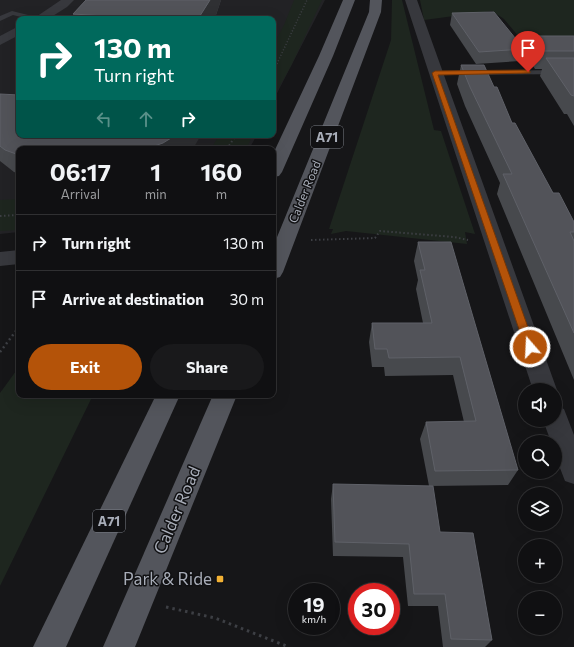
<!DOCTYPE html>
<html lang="en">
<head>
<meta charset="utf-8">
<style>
	:root { --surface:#101012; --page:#19191b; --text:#f1f3f6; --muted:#9c9d9f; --line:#303032; --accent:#b45309 }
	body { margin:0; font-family:Commissioner,sans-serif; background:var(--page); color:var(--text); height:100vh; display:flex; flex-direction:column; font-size:15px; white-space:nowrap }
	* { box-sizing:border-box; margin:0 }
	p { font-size:13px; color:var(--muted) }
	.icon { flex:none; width:22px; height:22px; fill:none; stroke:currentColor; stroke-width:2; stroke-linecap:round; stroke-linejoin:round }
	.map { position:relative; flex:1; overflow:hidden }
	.drawer { position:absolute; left:16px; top:146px; width:260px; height:252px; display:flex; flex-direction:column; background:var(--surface); border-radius:8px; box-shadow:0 4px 16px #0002,0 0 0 1px var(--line) }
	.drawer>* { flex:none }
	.banner { position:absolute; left:16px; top:16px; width:260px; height:122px; border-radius:8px; box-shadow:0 4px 16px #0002,0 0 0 1px var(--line); background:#00695c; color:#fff; overflow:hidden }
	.fabs { position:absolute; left:518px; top:383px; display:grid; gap:8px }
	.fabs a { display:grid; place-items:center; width:44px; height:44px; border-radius:50%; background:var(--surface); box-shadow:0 4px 16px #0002,0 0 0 1px var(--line); font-size:20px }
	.speed { position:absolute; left:288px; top:583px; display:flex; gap:8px; font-size:20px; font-weight:700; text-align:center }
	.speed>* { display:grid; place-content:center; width:52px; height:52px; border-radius:50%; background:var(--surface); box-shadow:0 4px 16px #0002,0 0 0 1px var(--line); line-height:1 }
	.speed small { font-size:10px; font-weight:400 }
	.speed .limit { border:6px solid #d22; background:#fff; color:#111 }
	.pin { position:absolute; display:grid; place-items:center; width:34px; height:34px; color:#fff; margin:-41px -17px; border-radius:50% 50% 50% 0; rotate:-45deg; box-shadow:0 0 4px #0007 }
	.pin .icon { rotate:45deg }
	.me { position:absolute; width:44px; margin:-22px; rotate:341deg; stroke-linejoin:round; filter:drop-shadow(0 0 3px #0008) }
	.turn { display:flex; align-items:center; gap:14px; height:84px; padding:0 12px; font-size:18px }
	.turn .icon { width:52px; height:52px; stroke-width:2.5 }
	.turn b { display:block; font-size:28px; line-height:34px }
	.lanes { display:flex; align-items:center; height:38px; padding:0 12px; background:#0003; justify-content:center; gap:20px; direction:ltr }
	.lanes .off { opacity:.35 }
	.eta { display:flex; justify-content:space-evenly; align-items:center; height:68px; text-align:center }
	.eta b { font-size:24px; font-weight:700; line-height:28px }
	.action { display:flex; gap:8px; margin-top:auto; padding:8px 12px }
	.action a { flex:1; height:46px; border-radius:24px; background:var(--accent); color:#fff; font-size:16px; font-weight:700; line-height:46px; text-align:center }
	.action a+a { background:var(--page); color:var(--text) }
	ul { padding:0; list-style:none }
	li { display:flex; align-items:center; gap:12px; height:56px; padding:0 12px; border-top:1px solid var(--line) }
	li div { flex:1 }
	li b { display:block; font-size:15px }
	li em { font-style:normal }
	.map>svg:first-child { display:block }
</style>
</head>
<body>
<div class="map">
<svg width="574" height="647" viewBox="0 0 574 647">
	<rect width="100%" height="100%" fill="#161618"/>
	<polygon fill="#222225" points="0,0 325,0 273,101 273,19 19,19 19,135 257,135 249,149 19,149 19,232 0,234"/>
	<g fill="#1e261f">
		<polygon points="294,0 322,0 291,66 273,98 273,45 284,25"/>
		<polygon points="392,0 402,0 434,130 441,131 475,234 465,232 467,244 346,231 331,234 333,229 329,229 391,40"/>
		<polygon points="420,0 574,0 574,48 529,49 504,19 492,11 424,20"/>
		<polygon points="219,135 253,135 246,149 211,149"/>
		<polygon points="19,199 19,230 0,231 0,200"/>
		<polygon points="19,367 19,395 93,395 0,586 0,393"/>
	</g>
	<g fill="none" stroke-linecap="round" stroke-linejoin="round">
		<polyline stroke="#3d3f44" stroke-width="1.5" stroke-dasharray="1 2" stroke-linecap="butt" points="273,72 307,0"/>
		<g stroke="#3d3f44" stroke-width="2" stroke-dasharray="1.5 2.5" stroke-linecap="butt">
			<polyline points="227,149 236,135"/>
			<polyline points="0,216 19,215"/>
			<polyline points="311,240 375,238 380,231 454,237 468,240"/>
		</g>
		<polyline stroke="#3d3f44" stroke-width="2.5" stroke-dasharray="2 3" stroke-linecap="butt" points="0,352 19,327"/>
		<polyline stroke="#3d3f44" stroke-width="3" stroke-dasharray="2.5 4" stroke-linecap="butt" points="166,607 215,618 289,647"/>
		<g fill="#37383d" fill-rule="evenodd">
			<polygon points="12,11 40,18 41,19 29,19 13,15 0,21 0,16"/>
			<polygon points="574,70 574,74 435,75 431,73 435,71"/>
		</g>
		<g fill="#37383d" fill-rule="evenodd">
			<polygon points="61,0 74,0 67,7 48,19 33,19"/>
			<polygon points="405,0 417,0 557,390 555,394 555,390 533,390"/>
			<polygon points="19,26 19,35 0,45 0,36"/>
			<polygon points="19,250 19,264 0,266 0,252"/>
			<polygon points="555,406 564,409 574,435 574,484 565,481 555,455 555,442 551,442 543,420 555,420"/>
		</g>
		<g fill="#53555c" fill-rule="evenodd">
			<polygon points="343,0 355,0 333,56 282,172 279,176 273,177 273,154 319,56"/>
			<polygon points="370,0 382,0 381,12 283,272 280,277 273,279 273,247 369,12"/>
			<polygon points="156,395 180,395 66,647 33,647"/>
			<polygon points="213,395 237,395 135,647 103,647"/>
		</g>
	</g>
	<g fill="#47494d">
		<polygon points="86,0 221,0 216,15 214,19 74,19 73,14"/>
		<polygon points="452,13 524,49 520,61 476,64 450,25"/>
		<polygon points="531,36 574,36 574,126 567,114 564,114 540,76 542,69 535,69 525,53"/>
		<polygon points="461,65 494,87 512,123 553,193 574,222 574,380 497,194 500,183 465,106 457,84"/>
		<polygon points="0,94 19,135 194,147 191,149 19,149 19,174 14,172 0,161"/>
		<polygon points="418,242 518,470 508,485 429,486 420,439 426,422 464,422 453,375 385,376 384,367 372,367 369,342 372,323 423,323 416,289 418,280 414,261"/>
		<polygon points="333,484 440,532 492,640 485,647 443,647 438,606 408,606 403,557 333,556 331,499"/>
	</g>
	<g fill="#2f3033">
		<polygon points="210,0 221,0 216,15 214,19 198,19"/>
		<polygon points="176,135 201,135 194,147 191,149 146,149"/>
	</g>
	<g fill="#525359" stroke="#5f6168">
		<polygon points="86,0 210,0 198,19 153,19 73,14"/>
		<polygon points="494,12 524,49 479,52 452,13"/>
		<polygon points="531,36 574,36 574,51 541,51"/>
		<polygon points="546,58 574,58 574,96 571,95"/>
		<polygon points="461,65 484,65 494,87 497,87 512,123 515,123 553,193 559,193 574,222 574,232 570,232 574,241 574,333 503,174 512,174 470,87"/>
		<polygon points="0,94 19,95 19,135 176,135 163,143 146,149 19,149 19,155 5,150 0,146"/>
		<polygon points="418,242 451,242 518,470 435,471 426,422 476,421 460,357 389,358 387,349 375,349 372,323 432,323 420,270 425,270"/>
		<polygon points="333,484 433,486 440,532 473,533 492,640 451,639 445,594 414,594 409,544 335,542"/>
	</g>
	<polygon fill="#b45309" stroke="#753606" points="528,70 530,71 530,73 438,75 535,347 530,351 525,347 432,73 435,71"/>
	<rect fill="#f2b134" stroke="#111113" stroke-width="1.5" x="216" y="575" width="8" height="8" rx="2"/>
	<g text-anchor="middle" stroke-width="3" stroke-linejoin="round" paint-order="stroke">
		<g font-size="12" fill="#a8adb8" stroke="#111113">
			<text transform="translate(305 192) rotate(-68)" y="4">Calder Road</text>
		</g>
		<g fill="#111113" stroke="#7b7e86" stroke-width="1">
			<rect x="311" y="126" width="32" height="22" rx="3"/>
			<rect x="93" y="510" width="32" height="22" rx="3"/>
		</g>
		<g font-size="13" font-weight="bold" fill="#a8adb8">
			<text x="327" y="142">A71</text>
			<text x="109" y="526">A71</text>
		</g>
		<g font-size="17" fill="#a8adb8" stroke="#111113">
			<text transform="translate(177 510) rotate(-67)" y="6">Calder Road</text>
		</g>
		<g font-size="17" fill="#a8adb8" stroke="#111113" text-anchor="end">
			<text x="212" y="585">Park &amp; Ride</text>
		</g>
	</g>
</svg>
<div class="fabs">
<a><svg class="icon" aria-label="sound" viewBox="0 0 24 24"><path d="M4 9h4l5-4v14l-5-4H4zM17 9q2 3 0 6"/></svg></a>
<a><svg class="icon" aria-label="search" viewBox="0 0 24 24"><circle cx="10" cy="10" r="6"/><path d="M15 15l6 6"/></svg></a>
<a><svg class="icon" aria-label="layers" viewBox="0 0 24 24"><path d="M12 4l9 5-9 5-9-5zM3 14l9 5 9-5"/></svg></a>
<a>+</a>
<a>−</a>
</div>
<div class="speed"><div>19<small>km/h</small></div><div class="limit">30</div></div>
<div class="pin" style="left:528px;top:72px;background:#d93025"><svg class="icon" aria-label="arrive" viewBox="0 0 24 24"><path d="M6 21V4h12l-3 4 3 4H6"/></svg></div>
<svg class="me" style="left:530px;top:347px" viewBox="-20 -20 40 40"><circle r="17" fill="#b45309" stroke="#fff" stroke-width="3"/><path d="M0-11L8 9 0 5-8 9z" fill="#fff"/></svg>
<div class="banner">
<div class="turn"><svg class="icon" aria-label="right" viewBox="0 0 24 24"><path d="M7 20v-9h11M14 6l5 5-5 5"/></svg><div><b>130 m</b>Turn right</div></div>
<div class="lanes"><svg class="icon off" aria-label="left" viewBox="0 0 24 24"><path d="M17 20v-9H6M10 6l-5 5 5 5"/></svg><svg class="icon off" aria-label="ahead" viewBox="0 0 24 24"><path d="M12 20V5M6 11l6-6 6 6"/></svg><svg class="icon" aria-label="right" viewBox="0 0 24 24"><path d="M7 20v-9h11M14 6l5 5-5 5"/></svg></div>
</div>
<section class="drawer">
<div class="eta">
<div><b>06:17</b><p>Arrival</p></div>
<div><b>1</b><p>min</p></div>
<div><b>160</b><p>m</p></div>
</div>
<ul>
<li><svg class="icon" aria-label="right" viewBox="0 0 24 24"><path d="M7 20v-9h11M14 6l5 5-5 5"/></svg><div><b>Turn right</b></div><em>130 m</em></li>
<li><svg class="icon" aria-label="arrive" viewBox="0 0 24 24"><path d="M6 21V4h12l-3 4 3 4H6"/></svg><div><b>Arrive at destination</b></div><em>30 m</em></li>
</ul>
<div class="action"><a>Exit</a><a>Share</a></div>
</section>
</div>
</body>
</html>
